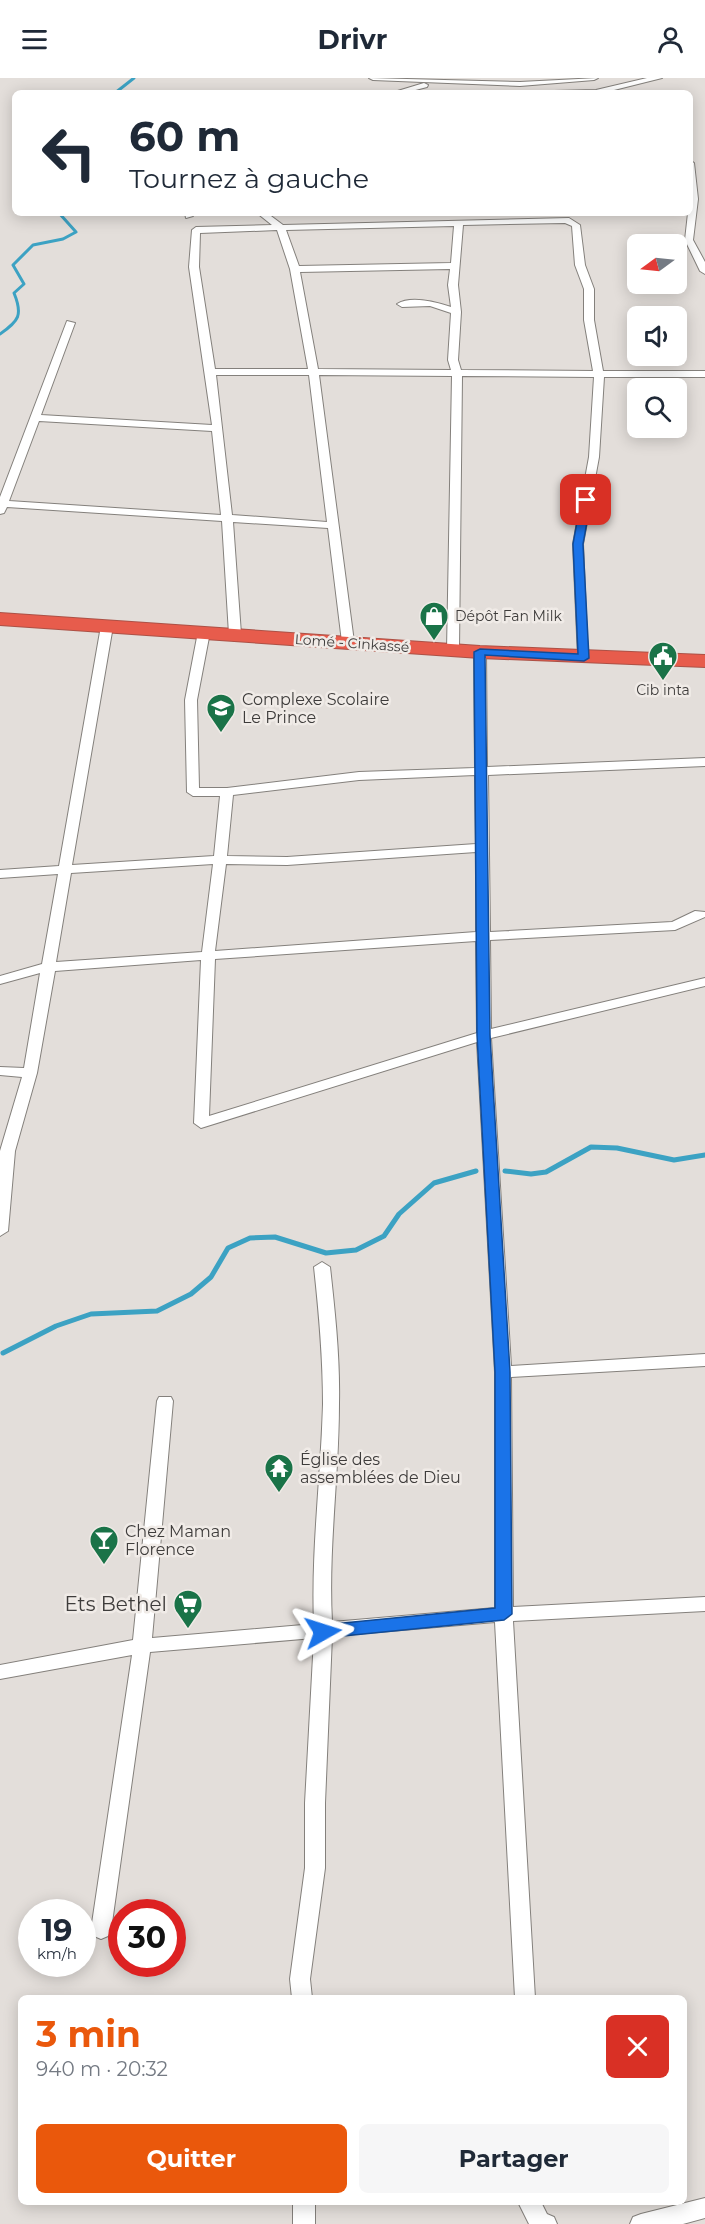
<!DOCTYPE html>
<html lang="fr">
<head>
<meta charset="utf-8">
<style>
	:root { --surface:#fff; --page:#f6f6f7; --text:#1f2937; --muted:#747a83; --accent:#ea580c }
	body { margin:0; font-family:Montserrat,sans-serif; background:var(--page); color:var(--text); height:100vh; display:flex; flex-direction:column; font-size:22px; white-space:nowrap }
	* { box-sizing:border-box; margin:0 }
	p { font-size:20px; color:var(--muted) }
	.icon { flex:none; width:33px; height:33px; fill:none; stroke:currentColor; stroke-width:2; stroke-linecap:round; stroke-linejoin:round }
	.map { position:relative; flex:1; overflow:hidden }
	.details { position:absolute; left:18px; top:1917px; width:669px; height:210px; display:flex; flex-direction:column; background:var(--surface); border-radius:9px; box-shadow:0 3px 15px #0003 }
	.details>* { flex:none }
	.guide { position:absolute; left:12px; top:12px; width:681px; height:126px; border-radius:9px; box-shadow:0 3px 15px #0003; background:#fff; color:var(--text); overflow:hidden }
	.needle { width:39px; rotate:255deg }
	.controls { position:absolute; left:627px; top:156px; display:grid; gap:12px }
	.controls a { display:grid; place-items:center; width:60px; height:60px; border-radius:9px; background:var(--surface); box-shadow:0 3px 15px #0003; font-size:30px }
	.speed { position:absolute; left:18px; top:1821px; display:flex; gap:12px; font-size:30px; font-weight:700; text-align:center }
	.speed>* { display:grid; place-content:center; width:78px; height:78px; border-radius:50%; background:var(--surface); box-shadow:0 3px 15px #0003; line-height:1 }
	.speed small { font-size:15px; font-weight:400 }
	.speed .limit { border:9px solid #d22; background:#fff; color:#111 }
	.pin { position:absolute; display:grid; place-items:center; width:51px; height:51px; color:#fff; margin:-26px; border-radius:12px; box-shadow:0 3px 9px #0006 }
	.me { position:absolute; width:66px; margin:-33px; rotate:84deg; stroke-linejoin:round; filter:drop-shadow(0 0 4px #0008) }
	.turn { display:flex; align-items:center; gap:21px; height:126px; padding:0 18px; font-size:27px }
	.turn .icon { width:78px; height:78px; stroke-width:2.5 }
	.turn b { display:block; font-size:42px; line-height:51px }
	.round { display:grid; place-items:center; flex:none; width:63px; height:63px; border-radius:9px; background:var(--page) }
	.headline { display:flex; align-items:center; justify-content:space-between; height:102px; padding:0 18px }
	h1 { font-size:36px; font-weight:700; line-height:45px; color:var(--accent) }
	.cta { display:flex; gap:12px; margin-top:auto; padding:12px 18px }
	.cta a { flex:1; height:69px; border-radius:9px; background:var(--accent); color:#fff; font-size:24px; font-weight:700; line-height:69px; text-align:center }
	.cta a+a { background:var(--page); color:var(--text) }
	header { display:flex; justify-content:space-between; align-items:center; height:78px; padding:0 18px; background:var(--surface); font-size:27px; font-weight:700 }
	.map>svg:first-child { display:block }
</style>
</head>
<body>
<header><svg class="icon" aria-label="menu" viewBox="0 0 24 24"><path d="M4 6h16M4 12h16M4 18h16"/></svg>Drivr<svg class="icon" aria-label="person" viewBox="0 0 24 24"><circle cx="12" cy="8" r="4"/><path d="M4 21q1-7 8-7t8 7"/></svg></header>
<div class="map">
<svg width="705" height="2146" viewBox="0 0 705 2146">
	<rect width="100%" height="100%" fill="#e3deda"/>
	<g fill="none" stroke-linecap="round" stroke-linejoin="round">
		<g stroke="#3ca2c3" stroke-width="3">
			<polyline points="115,15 134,0"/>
			<path d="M0 256C19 243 23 237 14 215L24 206 13 187 33 167 63 161 76 154 59 135"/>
		</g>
		<g stroke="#3ca2c3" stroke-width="5">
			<polyline points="505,1093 531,1096 546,1094 591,1069 617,1070 674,1082 705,1077"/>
			<polyline points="3,1275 56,1248 91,1236 157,1233 191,1216 211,1199 228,1170 250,1160 275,1159 326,1175 356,1172 384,1158 399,1136 434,1105 476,1093"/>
		</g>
		<g stroke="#84807c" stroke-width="2">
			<g id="street">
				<polygon points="369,0 520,4 598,0 594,2 520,8 373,2"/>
				<polygon points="647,0 662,0 602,15 550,15 554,13 596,12"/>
				<polygon points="424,5 428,7 427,9 404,15 391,15"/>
				<polygon points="690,82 694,85 698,121 693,162 705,184 705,196 700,193 685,162 688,135 690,135"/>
				<polygon points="185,135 193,135 193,138 186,140"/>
				<path d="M257 135H267L283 147 569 140 580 147 585 187 594 211V242L603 293H705V299H604L599 379 583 466 588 582H580L578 580 573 466 589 379 594 299 462 298 459 572 453 576 447 572 452 298 319 297 354 564 352 566 348 567 342 564 328 450 233 444 241 556 235 559 229 556 222 443 7 429 4 435 0 436V419L67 243 75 245 41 337 212 347 189 189 192 152 196 149 272 147ZM565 145 572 148 575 187 584 211V242L593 293 461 292 458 282 461 234 458 207 463 147ZM454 148 451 185 299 188 286 152ZM277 152 290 191 308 291H215L199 189 200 155ZM450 191 448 207 451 229C436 224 411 217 397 226L402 229 430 228 451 235 448 282 451 292 318 291 300 194ZM216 297H309L327 444 232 437ZM39 343 212 353 221 437 9 423Z"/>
				<path d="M107 545 113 548 72 787 214 778 220 718H193L187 714 185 622 198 554 204 551 210 554 197 622 199 710H227L359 694 475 690 474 574 480 570 486 574 487 689 705 680V688L488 697 490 854 672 844 695 833 705 834V839L675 852 490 862 491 951 705 900V908L491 960 511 1288 705 1276V1288L511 1299 513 1529 705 1519V1533L513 1543 535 1920H515L495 1544 332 1558 325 1725V1790L310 1901 312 1920H292L290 1901 305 1790V1725L314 1560 150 1574 111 1852 108 1858 101 1861 94 1858 91 1852 132 1577 0 1601V1587L133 1562 157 1323 159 1319H171L173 1323 152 1560 314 1546C311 1472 321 1400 323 1326 323 1280 319 1235 314 1189L322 1184 330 1189C335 1234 340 1280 339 1325 339 1399 328 1471 332 1544L495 1530V1294L477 964 201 1050 194 1045 201 882 55 893 37 995 15 1073 8 1153 0 1158V1073L22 999 0 997V989L24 990 40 895 0 906V898L42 886 58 796 0 800V792L59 788 101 548ZM475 697 476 766 287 779 227 778 233 717 359 702ZM476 774V854L215 873 226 786 287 787ZM213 786 202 874 56 884 71 795ZM476 863 477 955 209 1038 215 881Z"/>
				<polygon points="705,2120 705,2140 683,2146 630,2146 633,2139 641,2136"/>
				<rect x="293" y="2124" width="22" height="22"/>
				<polygon points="518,2124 541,2124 547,2136 554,2139 557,2146 529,2146"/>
			</g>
		</g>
		<g stroke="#ac5146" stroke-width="2">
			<polygon id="highway" points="0,535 480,568 705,577 705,589 480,580 0,547"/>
		</g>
		<use href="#street" fill="#fff" fill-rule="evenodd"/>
		<use href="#highway" fill="#e75c4c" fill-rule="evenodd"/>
	</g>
	<polygon fill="#1a73e8" stroke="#114b97" stroke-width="1.5" points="586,419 591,422 583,466 589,580 584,583 485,577 490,957 510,1294 512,1536 504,1542 323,1560 317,1558 314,1554 317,1549 323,1547 495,1530 495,1294 477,957 474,574 480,571 578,576 573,466 581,422"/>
	<defs>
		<g id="shop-pin" transform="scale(1.5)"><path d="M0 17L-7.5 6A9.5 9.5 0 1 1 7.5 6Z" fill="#1a7348" stroke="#f0ebe7"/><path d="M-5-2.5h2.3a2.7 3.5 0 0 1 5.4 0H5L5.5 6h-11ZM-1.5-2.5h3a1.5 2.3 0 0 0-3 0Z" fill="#fff"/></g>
		<g id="civic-pin" transform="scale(1.5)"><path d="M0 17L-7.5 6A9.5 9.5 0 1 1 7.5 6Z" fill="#1a7348" stroke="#f0ebe7"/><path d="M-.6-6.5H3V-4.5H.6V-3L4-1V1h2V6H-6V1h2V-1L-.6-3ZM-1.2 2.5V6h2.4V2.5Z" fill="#fff"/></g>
		<g id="school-pin" transform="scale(1.5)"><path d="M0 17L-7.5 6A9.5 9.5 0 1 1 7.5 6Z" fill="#1a7348" stroke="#f0ebe7"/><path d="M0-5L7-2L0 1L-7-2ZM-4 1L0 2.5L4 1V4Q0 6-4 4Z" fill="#fff"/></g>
		<g id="temple-pin" transform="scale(1.5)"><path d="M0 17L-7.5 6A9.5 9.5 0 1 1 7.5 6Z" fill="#1a7348" stroke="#f0ebe7"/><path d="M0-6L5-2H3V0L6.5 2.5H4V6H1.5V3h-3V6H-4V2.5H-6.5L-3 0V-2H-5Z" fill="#fff"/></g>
		<g id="bar-pin" transform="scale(1.5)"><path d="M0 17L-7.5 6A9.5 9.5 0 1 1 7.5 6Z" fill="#1a7348" stroke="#f0ebe7"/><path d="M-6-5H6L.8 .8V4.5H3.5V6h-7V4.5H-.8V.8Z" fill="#fff"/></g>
		<g id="supermarket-pin" transform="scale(1.5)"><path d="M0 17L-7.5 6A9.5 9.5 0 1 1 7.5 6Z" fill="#1a7348" stroke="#f0ebe7"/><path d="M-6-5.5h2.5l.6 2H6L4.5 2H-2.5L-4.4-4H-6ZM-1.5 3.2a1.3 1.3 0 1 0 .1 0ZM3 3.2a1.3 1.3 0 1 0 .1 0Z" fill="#fff"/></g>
	</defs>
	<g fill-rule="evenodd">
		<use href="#shop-pin" x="434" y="538"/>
		<use href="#civic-pin" x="663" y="578"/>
		<use href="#school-pin" x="221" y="630"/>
		<use href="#temple-pin" x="279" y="1390"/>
		<use href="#bar-pin" x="104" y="1462"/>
		<use href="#supermarket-pin" x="188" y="1526"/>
	</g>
	<g text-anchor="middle" stroke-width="5" stroke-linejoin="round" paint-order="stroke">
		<g font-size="14" fill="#3e3c3b" stroke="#f0ebe7" text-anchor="start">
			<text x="455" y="543">Dépôt Fan Milk</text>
			<text x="663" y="617" text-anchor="middle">Cib inta</text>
		</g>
		<g font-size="14" fill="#3e3c3b" stroke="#f0ebe7">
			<text transform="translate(352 565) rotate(4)" y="5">Lomé - Cinkassé</text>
		</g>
		<g font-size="16" fill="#3e3c3b" stroke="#f0ebe7" text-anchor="start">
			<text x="242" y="627">Complexe Scolaire<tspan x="242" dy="18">Le Prince</tspan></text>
			<text x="300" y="1387">Église des<tspan x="300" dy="18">assemblées de Dieu</tspan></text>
			<text x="125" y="1459">Chez Maman<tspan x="125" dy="18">Florence</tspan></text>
		</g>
		<g font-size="20" fill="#3e3c3b" stroke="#f0ebe7" text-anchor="end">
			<text x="167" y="1533">Ets Bethel</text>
		</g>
	</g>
</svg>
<div class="controls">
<a><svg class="needle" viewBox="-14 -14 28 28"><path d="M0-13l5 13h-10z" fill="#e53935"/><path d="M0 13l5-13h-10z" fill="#747a83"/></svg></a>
<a><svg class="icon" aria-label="sound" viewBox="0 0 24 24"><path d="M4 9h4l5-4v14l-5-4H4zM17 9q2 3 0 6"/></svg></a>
<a><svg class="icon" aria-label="search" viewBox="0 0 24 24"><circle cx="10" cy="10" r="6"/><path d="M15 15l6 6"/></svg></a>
</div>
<div class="speed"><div>19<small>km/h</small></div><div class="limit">30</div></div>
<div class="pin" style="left:586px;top:422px;background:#d93025"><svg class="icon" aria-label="arrive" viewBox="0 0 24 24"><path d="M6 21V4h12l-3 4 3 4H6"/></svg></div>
<svg class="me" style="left:323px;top:1554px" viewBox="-20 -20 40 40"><path d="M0-17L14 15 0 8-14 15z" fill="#1a73e8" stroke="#fff" stroke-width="4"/></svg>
<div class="guide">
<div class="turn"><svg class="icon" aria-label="left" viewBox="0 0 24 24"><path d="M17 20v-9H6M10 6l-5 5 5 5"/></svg><div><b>60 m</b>Tournez à gauche</div></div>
</div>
<section class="details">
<div class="headline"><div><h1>3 min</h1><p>940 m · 20:32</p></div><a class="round" style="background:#d93025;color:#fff"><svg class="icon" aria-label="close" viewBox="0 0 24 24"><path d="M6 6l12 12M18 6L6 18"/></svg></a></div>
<div class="cta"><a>Quitter</a><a>Partager</a></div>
</section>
</div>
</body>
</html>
